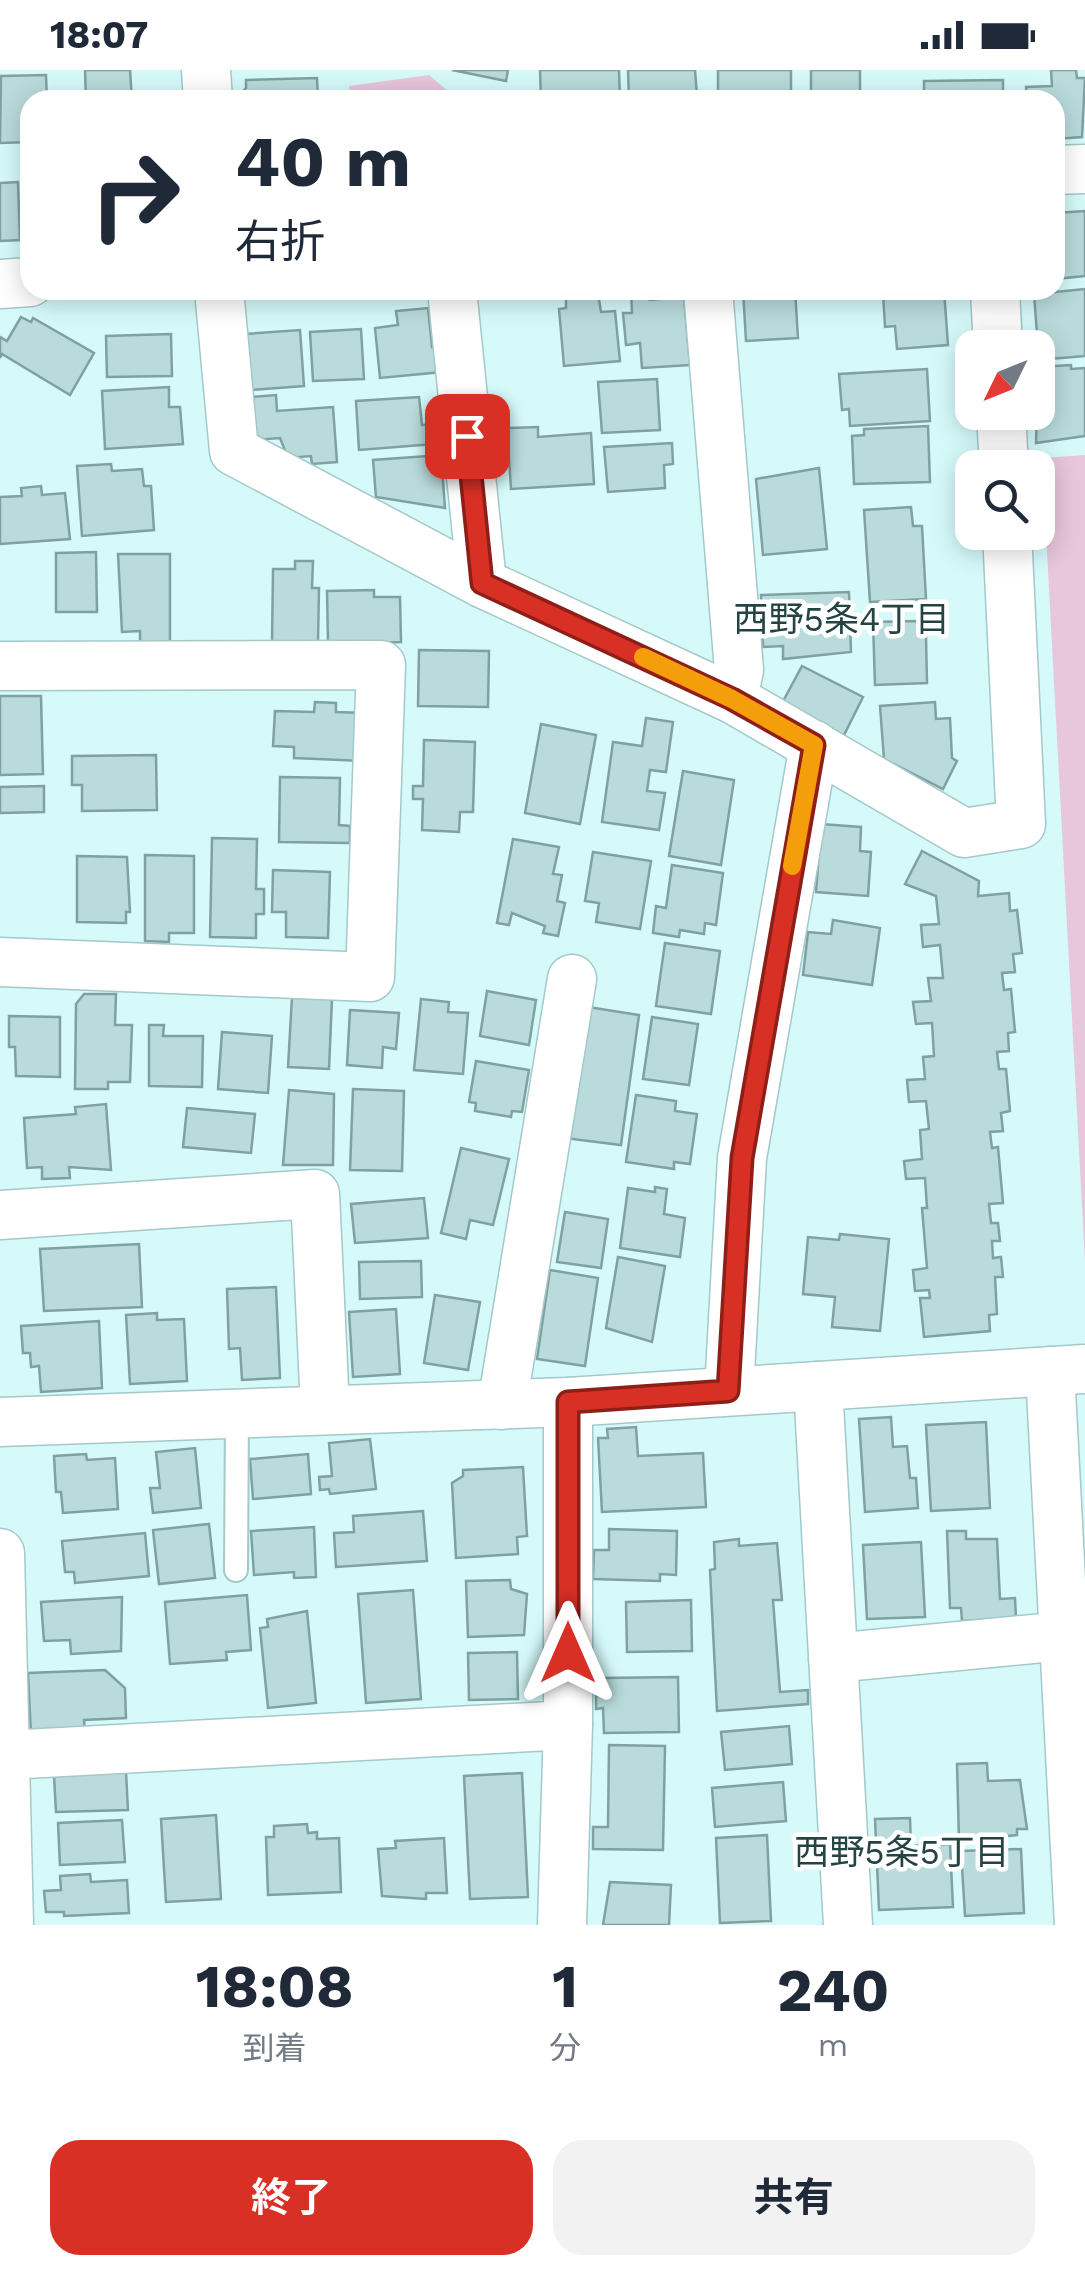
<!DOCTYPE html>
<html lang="ja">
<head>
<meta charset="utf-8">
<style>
	:root { --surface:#fff; --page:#f2f2f3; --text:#1f2937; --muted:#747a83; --accent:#d93025 }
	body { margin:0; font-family:"Work Sans","Noto Sans JP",sans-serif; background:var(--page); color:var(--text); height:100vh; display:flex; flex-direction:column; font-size:38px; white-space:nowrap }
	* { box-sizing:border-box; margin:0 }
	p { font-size:32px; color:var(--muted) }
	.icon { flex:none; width:55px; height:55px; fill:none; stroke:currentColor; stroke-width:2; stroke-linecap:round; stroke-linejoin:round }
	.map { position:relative; height:1855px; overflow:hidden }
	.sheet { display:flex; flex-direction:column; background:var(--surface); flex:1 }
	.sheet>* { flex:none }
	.guide { position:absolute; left:20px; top:20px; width:1045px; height:210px; border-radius:30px; box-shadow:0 5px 25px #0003; background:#fff; color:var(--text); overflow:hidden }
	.needle { width:65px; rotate:227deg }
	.tools { position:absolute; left:955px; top:260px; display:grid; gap:20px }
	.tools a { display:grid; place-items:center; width:100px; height:100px; border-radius:20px; background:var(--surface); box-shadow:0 5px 25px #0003; font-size:50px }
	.pin { position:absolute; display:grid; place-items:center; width:85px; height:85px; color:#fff; margin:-42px; border-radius:20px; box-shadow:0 5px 15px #0006 }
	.me { position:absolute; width:110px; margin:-55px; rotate:0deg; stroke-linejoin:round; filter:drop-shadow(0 0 8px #0008) }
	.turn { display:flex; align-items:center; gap:35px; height:210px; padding:0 50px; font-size:45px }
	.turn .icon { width:130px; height:130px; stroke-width:2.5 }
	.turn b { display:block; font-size:70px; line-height:85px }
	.eta { display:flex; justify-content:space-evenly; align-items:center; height:170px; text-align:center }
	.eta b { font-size:60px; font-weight:700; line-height:70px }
	.action { display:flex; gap:20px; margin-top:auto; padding:20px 50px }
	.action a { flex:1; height:115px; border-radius:30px; background:var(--accent); color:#fff; font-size:40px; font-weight:700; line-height:115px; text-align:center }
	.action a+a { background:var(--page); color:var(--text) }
	.status { display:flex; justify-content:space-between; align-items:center; height:70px; padding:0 50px; background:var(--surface); direction:ltr }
	.status svg { height:28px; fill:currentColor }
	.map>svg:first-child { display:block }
</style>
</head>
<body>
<div class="status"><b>18:07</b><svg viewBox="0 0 49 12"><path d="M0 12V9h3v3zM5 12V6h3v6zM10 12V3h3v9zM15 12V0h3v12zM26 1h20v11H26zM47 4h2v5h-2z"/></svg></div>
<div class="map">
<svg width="1085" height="1855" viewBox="0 0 1085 1855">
	<rect width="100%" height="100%" fill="#d6fafa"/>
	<g fill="#e8c6dc">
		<polygon points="429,5 451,24 452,30 350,30 349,16"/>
		<polygon points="1085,385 1085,1192 1042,388"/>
	</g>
	<g fill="#b9dbdc" stroke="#80a1a1" stroke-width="2.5">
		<polygon points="85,0 130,0 132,30 86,30"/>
		<polygon points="452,0 508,0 506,11"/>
		<polygon points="540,0 619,0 620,30 541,30"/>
		<polygon points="628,0 695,0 697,26 629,30"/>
		<polygon points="718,0 791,0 791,25 718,26"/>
		<rect x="811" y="0" width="49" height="28"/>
		<polygon points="1051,0 1076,0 1077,8 1085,8 1082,67 1055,69 1055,30 1027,30 1026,17 1052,16"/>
		<polygon points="46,5 47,30 30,30 30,72 0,73 1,6"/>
		<polygon points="317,8 318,28 331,30 235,30 246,18 246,10"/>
		<polygon points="1003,10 1003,30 924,30 924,11"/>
		<polygon points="18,112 20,170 0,171 0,113"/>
		<polygon points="30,113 30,160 26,160 23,114"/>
		<polygon points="1085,141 1085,206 1055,209 1055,143"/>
		<polygon points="1085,219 1085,286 1038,290 1031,265 1037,264 1034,224"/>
		<polygon points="631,220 650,220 650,230 684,227 690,295 642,298 640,273 626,275 623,243 632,243"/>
		<polygon points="743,220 795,220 798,268 746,271"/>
		<polygon points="893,220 944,220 948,275 897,279 895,256 885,257 883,223"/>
		<polygon points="598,223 601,242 615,241 620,291 564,296 559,239 566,238 566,226"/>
		<polygon points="428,238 432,277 440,276 442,302 380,308 375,258 398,255 396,241"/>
		<polygon points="21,247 31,252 33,248 94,283 70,325 2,284 0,288 0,267 7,271"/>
		<polygon points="361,259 364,309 313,311 310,262"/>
		<polygon points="300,260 304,316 249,320 245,264"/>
		<polygon points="171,264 172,306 107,307 106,266"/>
		<polygon points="1071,295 1071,299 1085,298 1085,366 1036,373 1038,297"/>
		<polygon points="927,299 930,351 850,356 849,339 842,340 839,304"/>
		<polygon points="657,309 660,360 602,363 598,312"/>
		<polygon points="169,317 169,337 180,337 183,374 105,379 102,321"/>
		<polygon points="276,325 277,341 333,337 337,392 312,394 311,386 288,388 280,368 255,370 252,327"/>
		<polygon points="419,327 422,355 445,354 447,373 359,380 356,331"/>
		<polygon points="928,356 930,412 854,414 852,366 864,365 864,359"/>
		<polygon points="538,357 538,367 591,363 594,414 511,419 507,358"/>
		<polygon points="672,373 673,394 664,395 665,418 608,422 604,377"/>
		<polygon points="441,385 445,438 376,427 373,390"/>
		<polygon points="111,394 112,401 142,399 144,416 151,416 154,460 82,466 77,396"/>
		<polygon points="819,398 827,479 763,485 756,409"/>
		<polygon points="41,416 42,425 65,423 70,469 0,474 0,427 22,426 21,418"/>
		<polygon points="911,437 913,456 922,456 926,529 870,532 864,440"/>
		<polygon points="96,482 97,542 56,542 56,483"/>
		<polygon points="118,484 170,484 170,573 140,572 140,561 122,562"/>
		<polygon points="295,491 313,491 312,518 319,518 318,572 272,572 273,499 295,499"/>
		<polygon points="374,520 374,527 400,527 401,572 328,574 327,521"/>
		<polygon points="849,522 851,582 783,589 783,576 763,577 761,525"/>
		<polygon points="918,551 919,567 926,567 927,613 875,615 873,552"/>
		<polygon points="419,580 489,581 488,637 418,636"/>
		<polygon points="802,596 863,627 842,669 780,637"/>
		<polygon points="0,626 41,626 43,704 0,705"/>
		<polygon points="315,632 336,633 336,642 365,643 363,691 294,688 294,677 273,676 275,641 314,642"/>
		<polygon points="935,632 936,649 950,648 952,688 957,691 943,719 884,689 880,636"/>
		<polygon points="646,648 673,652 666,702 650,700 647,721 665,723 659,760 602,752 613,672 642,676"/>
		<polygon points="541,654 596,665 580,754 525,743"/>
		<polygon points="424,670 475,672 473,742 460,742 459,762 422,760 423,729 413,729 413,716 423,716"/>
		<polygon points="156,685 157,740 82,741 82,715 72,715 72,686"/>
		<polygon points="683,701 734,710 721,795 669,786"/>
		<polygon points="280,707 340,708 339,755 350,756 350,773 279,772"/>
		<polygon points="44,716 44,742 0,743 0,717"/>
		<polygon points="821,754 861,757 860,781 871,782 868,826 816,822"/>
		<polygon points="212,768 257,769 256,819 264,819 264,844 256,844 256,868 210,867"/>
		<polygon points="513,769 559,777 553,804 562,805 557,831 565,833 558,866 543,863 545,856 512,843 509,855 497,853"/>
		<polygon points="922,781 979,811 978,826 1009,823 1010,841 1017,840 1022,883 1013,884 1015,902 1002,903 1004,920 1011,919 1015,962 1008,963 1009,981 997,982 999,999 1006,999 1010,1041 1001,1043 1003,1061 990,1062 992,1078 998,1077 1003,1133 989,1134 991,1153 998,1153 1000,1171 992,1171 993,1188 1001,1187 1003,1207 995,1207 997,1244 989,1245 990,1261 924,1267 920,1228 930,1228 929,1220 915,1221 913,1200 927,1198 922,1138 927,1138 925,1108 906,1109 904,1091 922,1089 920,1060 929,1059 926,1031 909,1032 907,1010 925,1009 923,987 934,986 932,953 916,954 913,932 931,931 928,908 943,908 940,875 923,877 921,855 939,854 936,826 905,814"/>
		<polygon points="593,782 651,791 640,859 596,852 599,833 585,831"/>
		<polygon points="145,785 194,786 194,863 169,863 169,872 145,871"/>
		<polygon points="77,786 127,787 130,842 126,842 126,853 77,852"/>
		<polygon points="672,795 723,803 716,855 705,853 704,864 680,860 679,867 653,863 656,836 666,838"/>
		<polygon points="273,800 330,802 328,868 286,867 286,842 272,842"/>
		<polygon points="833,850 880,858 872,915 803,905 808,862 831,864"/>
		<polygon points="665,873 720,881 711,944 656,936"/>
		<polygon points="487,921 536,930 529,975 480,966"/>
		<polygon points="84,924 116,924 115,955 132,955 130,1012 108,1012 108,1019 75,1019 76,934"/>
		<polygon points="292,927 332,929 329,999 288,997"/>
		<polygon points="421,929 449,932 448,942 468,943 463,1004 414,1000"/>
		<polygon points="582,936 639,945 621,1075 564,1068"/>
		<polygon points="350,940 399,943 396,979 383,977 382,998 347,995"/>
		<polygon points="9,946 60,947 60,1007 16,1006 15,977 9,977"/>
		<polygon points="652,947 698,954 689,1015 643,1009"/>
		<polygon points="149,955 164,955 163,966 203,966 202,1017 149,1016"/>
		<polygon points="222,962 272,966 268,1023 218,1019"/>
		<polygon points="476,991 529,1000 522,1042 512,1041 511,1047 475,1041 476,1033 469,1032"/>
		<polygon points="353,1019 404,1021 402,1101 350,1100"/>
		<polygon points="289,1020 334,1024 333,1095 283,1095"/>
		<polygon points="636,1025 676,1031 675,1041 697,1044 690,1094 674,1092 674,1099 626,1092"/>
		<polygon points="106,1034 111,1100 69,1097 70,1108 42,1109 42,1097 27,1098 24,1048 76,1044 75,1037"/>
		<polygon points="187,1038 255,1044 251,1083 183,1077"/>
		<polygon points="461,1078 509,1089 493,1155 470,1150 466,1169 441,1163"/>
		<polygon points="655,1117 667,1119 664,1144 685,1148 680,1187 620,1178 628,1118 655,1122"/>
		<polygon points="424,1128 428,1168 355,1173 351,1134"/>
		<polygon points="565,1142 608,1149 601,1198 557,1192"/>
		<polygon points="840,1164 889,1169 880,1261 832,1257 835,1227 803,1224 808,1167 839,1170"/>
		<polygon points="139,1174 142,1237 44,1241 40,1179"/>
		<polygon points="618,1187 665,1196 652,1272 606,1258"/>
		<polygon points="421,1191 422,1227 360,1229 359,1192"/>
		<polygon points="550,1200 598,1208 585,1296 537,1289"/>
		<polygon points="276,1217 280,1308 242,1310 240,1278 229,1279 227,1219"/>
		<polygon points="435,1225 480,1232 468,1300 424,1293"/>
		<polygon points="396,1239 400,1304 353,1307 349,1242"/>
		<polygon points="157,1243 157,1250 184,1249 187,1311 130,1314 126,1245"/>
		<polygon points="99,1251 102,1318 41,1322 39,1296 31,1297 30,1283 23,1283 21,1256"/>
		<polygon points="891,1347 893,1377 907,1376 910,1408 916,1408 918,1438 865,1442 859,1349"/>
		<polygon points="986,1352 990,1438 931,1441 926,1355"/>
		<polygon points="636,1357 638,1386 703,1383 706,1437 602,1442 598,1368 608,1368 607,1359"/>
		<polygon points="370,1369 376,1419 330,1424 329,1419 320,1420 319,1407 332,1406 329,1373"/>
		<polygon points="195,1378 201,1438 153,1443 150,1418 160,1418 156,1382"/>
		<polygon points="86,1384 87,1390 115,1388 118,1439 63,1443 61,1422 56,1422 54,1386"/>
		<polygon points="308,1384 311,1424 253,1429 250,1389"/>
		<polygon points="523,1397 527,1466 517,1467 518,1484 456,1488 452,1413 463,1406 463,1400"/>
		<polygon points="423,1441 427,1491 336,1497 334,1463 354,1462 353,1446"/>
		<polygon points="209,1454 215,1508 159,1514 153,1460"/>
		<polygon points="314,1457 316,1507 294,1508 294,1502 254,1505 251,1461"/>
		<polygon points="609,1459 677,1461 676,1505 660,1504 660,1511 593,1509 594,1480 609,1480"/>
		<polygon points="947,1461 966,1461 966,1469 997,1469 1000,1529 1015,1528 1016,1548 962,1551 961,1538 950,1538"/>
		<polygon points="145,1463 149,1506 75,1513 74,1502 65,1502 62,1471"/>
		<polygon points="739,1469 739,1476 777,1473 782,1530 773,1530 780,1622 808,1620 808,1634 717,1641 710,1500 715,1499 714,1472"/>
		<polygon points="921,1472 925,1547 867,1549 863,1475"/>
		<polygon points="510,1510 511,1519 527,1524 524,1565 468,1567 466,1511"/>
		<polygon points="413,1520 421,1629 366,1633 358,1524"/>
		<polygon points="247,1525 251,1580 226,1582 227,1590 170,1594 165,1532"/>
		<polygon points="122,1527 121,1581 71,1584 70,1570 44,1571 41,1532"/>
		<polygon points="691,1530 692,1581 627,1582 626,1532"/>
		<polygon points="307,1541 316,1633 268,1638 260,1558 268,1557 267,1549"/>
		<polygon points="517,1582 518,1629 469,1630 468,1583"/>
		<polygon points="105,1600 125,1618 126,1648 84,1650 85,1662 31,1664 28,1603"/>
		<polygon points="678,1607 679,1662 604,1663 603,1638 596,1639 596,1625 602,1626 602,1608"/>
		<polygon points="789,1656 792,1694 725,1700 721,1662"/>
		<polygon points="609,1675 665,1676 663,1780 593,1779 593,1757 608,1757"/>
		<polygon points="987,1693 988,1711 1020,1710 1027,1759 1017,1759 1017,1765 959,1771 957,1694"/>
		<polygon points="126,1702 128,1740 56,1742 54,1706"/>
		<polygon points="522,1703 528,1827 470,1829 464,1706"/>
		<polygon points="783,1712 786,1751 715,1757 712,1718"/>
		<polygon points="216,1745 221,1829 166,1832 161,1749"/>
		<polygon points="910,1748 911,1776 950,1774 953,1837 879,1840 875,1749"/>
		<polygon points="122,1750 125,1792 60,1795 58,1753"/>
		<polygon points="307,1754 308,1763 317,1762 317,1769 339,1768 341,1822 268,1825 266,1767 274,1767 274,1756"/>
		<polygon points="767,1765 771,1851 720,1853 716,1768"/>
		<polygon points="444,1768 447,1823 426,1823 426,1829 382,1826 378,1779 396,1778 395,1771"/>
		<polygon points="1021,1779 1024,1843 965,1846 961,1781"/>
		<polygon points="90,1804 91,1812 127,1810 129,1843 64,1846 64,1842 46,1842 44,1821 61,1820 60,1806"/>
		<polygon points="610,1812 671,1815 669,1855 603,1855"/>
	</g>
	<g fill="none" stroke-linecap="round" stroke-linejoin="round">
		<g stroke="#a5c8c8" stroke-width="26">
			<polyline id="service" points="236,1500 237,1341"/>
		</g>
		<g stroke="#a5c8c8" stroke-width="51">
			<g id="minor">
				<polyline points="206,0 208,30"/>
				<polyline points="1055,100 1085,99"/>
				<polyline points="0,214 30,212"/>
				<polyline points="219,220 234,381 482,513 733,629 964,763 1021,754 1007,462"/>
				<polyline points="452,220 482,513"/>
				<polyline points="708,220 739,600 733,629"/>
				<polyline points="995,220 998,278"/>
				<polyline points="1001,342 1004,398"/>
				<polyline points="0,596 381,595 370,907 0,892"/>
				<polyline points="0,1145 315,1124 325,1338"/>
				<polyline points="1050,1301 1079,1855"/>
				<polyline points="818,1316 848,1855"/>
				<polyline points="729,1321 742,1088 814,675"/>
				<polyline points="502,1335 572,909"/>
				<polyline points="0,1352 568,1332 1085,1299"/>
				<polyline points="0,1483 9,1855"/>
				<polyline points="833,1588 1085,1564"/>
				<polyline points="6,1685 568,1655"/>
				<polyline points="562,1855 568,1655 568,1332"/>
			</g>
		</g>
		<use href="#service" stroke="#fff" stroke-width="22"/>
		<use href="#minor" stroke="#fff" stroke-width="48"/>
	</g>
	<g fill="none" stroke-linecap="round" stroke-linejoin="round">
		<g stroke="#8d1f18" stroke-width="25">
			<polyline id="route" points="467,366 482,513 732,629 814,675 742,1088 728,1321 568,1332 568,1583"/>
		</g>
		<use href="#route" stroke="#d93025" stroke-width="18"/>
		<polyline stroke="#f59e0b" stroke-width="18" points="643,587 732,629 814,675 792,796"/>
	</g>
	<g text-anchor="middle" stroke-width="9" stroke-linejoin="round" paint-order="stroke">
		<g font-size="35" fill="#244343" stroke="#fff">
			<text x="842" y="561">西野5条4丁目</text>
			<text x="902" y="1794">西野5条5丁目</text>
		</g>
	</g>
</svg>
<div class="tools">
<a><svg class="needle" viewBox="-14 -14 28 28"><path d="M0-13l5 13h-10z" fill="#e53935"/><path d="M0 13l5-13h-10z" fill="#747a83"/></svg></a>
<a><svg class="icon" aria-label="search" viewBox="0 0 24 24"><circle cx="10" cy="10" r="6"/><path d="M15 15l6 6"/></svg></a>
</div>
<div class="pin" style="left:467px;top:366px;background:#d93025"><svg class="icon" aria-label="arrive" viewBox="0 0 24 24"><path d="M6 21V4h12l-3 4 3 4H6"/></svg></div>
<svg class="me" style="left:568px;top:1583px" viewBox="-20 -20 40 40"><path d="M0-17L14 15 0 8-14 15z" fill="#d93025" stroke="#fff" stroke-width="4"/></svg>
<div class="guide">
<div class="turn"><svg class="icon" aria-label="right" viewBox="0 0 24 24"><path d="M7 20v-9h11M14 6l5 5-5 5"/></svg><div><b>40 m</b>右折</div></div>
</div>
</div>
<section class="sheet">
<div class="eta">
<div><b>18:08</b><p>到着</p></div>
<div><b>1</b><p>分</p></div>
<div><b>240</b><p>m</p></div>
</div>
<div class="action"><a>終了</a><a>共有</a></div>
</section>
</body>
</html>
